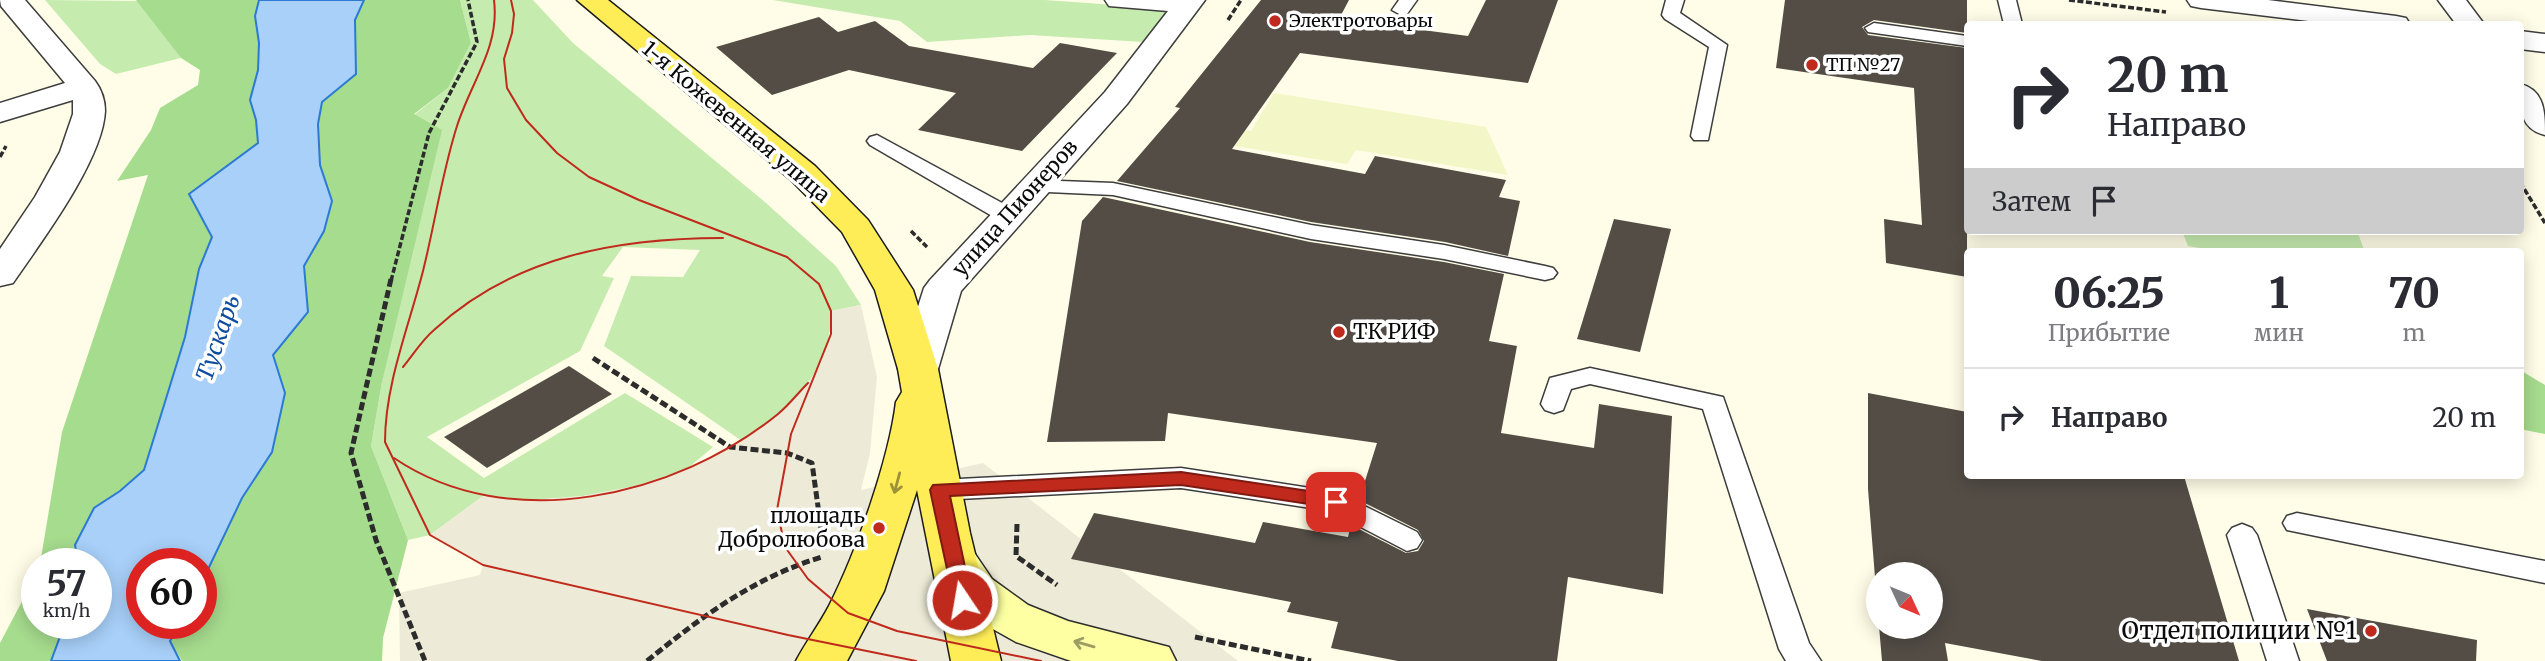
<!DOCTYPE html>
<html lang="ru">
<head>
<meta charset="utf-8">
<style>
	:root { --surface:#fff; --page:#f2f2f3; --text:#2b2b33; --muted:#7c7c81; --line:#e1e1e2 }
	body { margin:0; font-family:Merriweather,serif; background:var(--page); color:var(--text); height:100vh; display:flex; flex-direction:column; font-size:26px; white-space:nowrap }
	* { box-sizing:border-box; margin:0 }
	p { font-size:23px; color:var(--muted) }
	.icon { flex:none; width:38px; height:38px; fill:none; stroke:currentColor; stroke-width:2; stroke-linecap:round; stroke-linejoin:round }
	.map { position:relative; flex:1; overflow:hidden }
	.panel { position:absolute; left:1964px; top:248px; width:560px; height:231px; display:flex; flex-direction:column; background:var(--surface); border-radius:7px; box-shadow:0 4px 18px #0003 }
	.panel>* { flex:none }
	.top-card { position:absolute; left:1964px; top:21px; width:560px; height:214px; border-radius:7px; box-shadow:0 4px 18px #0003; background:#fff; color:var(--text); overflow:hidden }
	.needle { width:46px; rotate:134deg }
	.tools { position:absolute; left:1866px; top:562px; display:grid; gap:14px }
	.tools a { display:grid; place-items:center; width:77px; height:77px; border-radius:50%; background:var(--surface); box-shadow:0 4px 18px #0003; font-size:35px }
	.speed { position:absolute; left:21px; top:548px; display:flex; gap:14px; font-size:35px; font-weight:700; text-align:center }
	.speed>* { display:grid; place-content:center; width:91px; height:91px; border-radius:50%; background:var(--surface); box-shadow:0 4px 18px #0003; line-height:1 }
	.speed small { font-size:18px; font-weight:400 }
	.speed .limit { border:10px solid #d22; background:#fff; color:#111 }
	.pin { position:absolute; display:grid; place-items:center; width:60px; height:60px; color:#fff; margin:-30px; border-radius:14px; box-shadow:0 4px 10px #0006 }
	.me { position:absolute; width:77px; margin:-38px; rotate:348deg; stroke-linejoin:round; filter:drop-shadow(0 0 5px #0008) }
	.turn { display:flex; align-items:center; gap:24px; height:147px; padding:0 28px; font-size:32px }
	.turn .icon { width:91px; height:91px; stroke-width:2.5 }
	.turn b { display:block; font-size:49px; line-height:60px }
	.then { display:flex; align-items:center; height:66px; padding:0 28px; background:#0003; gap:14px; font-size:26px }
	.eta { display:flex; justify-content:space-evenly; align-items:center; height:119px; text-align:center }
	.eta b { font-size:42px; font-weight:800; line-height:49px }
	ul { padding:0; list-style:none }
	li { display:flex; align-items:center; gap:21px; height:98px; padding:0 28px; border-top:2px solid var(--line) }
	li div { flex:1 }
	li b { display:block; font-size:26px }
	li em { font-style:normal }
	.map>svg:first-child { display:block }
</style>
</head>
<body>
<div class="map">
<svg width="2545" height="661" viewBox="0 0 2545 661">
	<rect width="100%" height="100%" fill="#fffde7"/>
	<polygon fill="#f3f6c6" points="1274,93 1486,127 1508,175 1356,150 1347,164 1178,137 1189,121 1251,131"/>
	<g fill="#c6ebaf">
		<polygon points="45,0 140,1 181,58 116,74 100,64"/>
		<path d="M460 0H533L573 43 766 203 836 266 861 305 831 311C832 374 789 408 742 441L604 346 631 276 683 277 700 250 623 247 602 276 614 278 580 351 427 437 484 478 625 393 713 447 687 469 636 486 583 496 531 500 483 496 430 535 408 540 371 446 382 382 414 115 448 88 471 43Z"/>
		<polygon points="773,0 1045,0 1172,9 1143,42 1030,35 927,42 900,21"/>
		<polygon points="2182,231 2357,231 2365,252 2223,252 2188,246"/>
	</g>
	<g fill="#a6dc8e">
		<polygon points="136,0 259,0 255,16 259,43 258,70 250,100 256,120 258,143 189,194 212,237 199,269 185,337 144,470 120,491 94,508 75,545 78,563 40,564 62,432 148,175 117,181 151,130 160,108 198,85 200,70 181,58"/>
		<polygon points="364,0 460,0 471,43 448,88 414,114 442,130 382,382 371,446 408,540 383,638 382,661 182,661 170,641 181,623 201,623 201,584 242,498 272,452 285,393 273,355 308,312 304,266 324,231 332,201 320,165 318,124 322,102 356,74 355,20"/>
		<polygon points="2520,370 2545,385 2545,434 2520,429"/>
		<polygon points="37,573 37,623 65,623 51,661 0,661 0,643"/>
	</g>
	<polygon fill="#edebd7" points="861,305 877,377 870,453 861,490 983,463 1238,661 400,661 399,593 480,575 483,565 430,535 483,496 531,500 583,496 636,486 687,469 730,447 769,421 798,395 819,368 831,334 831,311"/>
	<polygon fill="#a8d0f9" stroke="#2c7ad4" stroke-width="2" points="259,0 364,0 355,20 356,74 322,102 318,124 320,165 332,201 324,231 304,266 308,312 273,355 285,393 272,452 242,498 201,584 201,564 142,564 142,623 181,623 170,641 180,661 51,661 65,623 96,623 96,564 78,563 75,545 94,508 120,491 144,470 185,337 199,269 212,237 189,194 258,143 256,120 250,100 258,70 259,43 255,16"/>
	<g fill="#534d46">
		<polygon points="1261,0 1349,0 1339,19 1468,36 1486,0 1558,0 1528,83 1300,53 1232,149 1365,174 1375,156 1506,180 1499,197 1520,201 1508,256 1445,242 1311,222 1117,181 1180,108 1175,107"/>
		<polygon points="1785,0 1967,0 1967,33 1874,20 1862,27 1868,35 1967,48 1967,277 1886,263 1884,219 1922,225 1914,88 1776,68"/>
		<polygon points="819,17 838,32 875,21 909,46 1033,68 1060,43 1117,53 1022,151 918,130 956,93 849,70 772,95 716,47"/>
		<polygon points="1103,197 1310,242 1444,262 1504,274 1489,341 1517,346 1501,433 1594,448 1599,404 1672,416 1663,594 1568,577 1557,661 1398,661 1331,648 1338,622 1287,612 1291,602 1071,559 1094,513 1255,543 1263,522 1348,537 1351,525 1406,553 1418,551 1424,541 1418,530 1359,500 1377,443 1168,413 1165,441 1047,442 1082,221"/>
		<polygon points="1614,219 1671,229 1640,352 1577,339"/>
		<polygon points="569,366 612,394 487,468 444,437"/>
		<polygon points="1868,393 1967,412 1967,476 2184,476 2239,661 2042,661 1945,643 1948,661 1882,661 1879,626 1930,626 1930,574 1878,574 1878,615 1868,489"/>
		<polygon points="2307,609 2477,640 2476,661 2327,661"/>
	</g>
	<g fill="none" stroke-linecap="round" stroke-linejoin="round">
		<g stroke="#3d3d3d" stroke-width="3">
			<g id="service">
				<polygon points="1399,0 1417,0 1407,14 1401,15 1392,10"/>
				<polygon points="1666,0 1684,0 1680,13 1727,45 1708,140 1694,140 1691,136 1709,47 1665,19 1662,15"/>
				<polygon points="1998,0 2016,0 2022,24 2004,24"/>
				<polygon points="1874,23 1967,36 1967,46 1868,32 1865,28"/>
				<polygon points="877,135 1015,210 1018,215 1015,220 999,220 870,145 867,141 870,137"/>
				<polygon points="1034,180 1113,183 1311,225 1444,245 1545,266 1553,268 1557,273 1553,278 1545,280 1444,259 1311,239 1113,195 1026,191 1023,186 1026,181"/>
				<polygon points="1590,368 1723,397 1809,643 1821,661 1786,661 1779,649 1703,409 1590,384 1571,389 1563,410 1554,413 1545,410 1541,404 1550,378"/>
				<polygon points="1181,468 1336,492 1417,532 1422,540 1417,548 1407,551 1330,511 1181,488 939,500 929,497 925,490 929,483 939,480"/>
				<polygon points="2297,513 2545,561 2545,583 2287,530 2283,523 2287,516"/>
				<polygon points="2242,524 2252,528 2257,535 2299,661 2267,661 2227,535 2232,528"/>
			</g>
		</g>
		<g stroke="#3d3d3d" stroke-width="3">
			<g id="minor">
				<path d="M0 0H25L95 81C101 89 105 100 105 111 103 160 41 242 13 283L0 286V249L35 197 60 152 73 114V100L0 122V103L65 83 1 6Z"/>
				<polygon points="1105,0 1205,0 1127,104 961,291 938,369 932,378 918,382 904,378 898,369 924,288 930,280 1105,92 1168,11 1109,6"/>
				<polygon points="2438,0 2466,0 2484,24 2456,24"/>
			</g>
		</g>
		<g stroke="#3d3d3d" stroke-width="3">
			<g id="tertiary">
				<polygon points="2187,0 2268,0 2396,16 2406,18 2410,24 2333,24 2201,8 2191,6"/>
				<polygon points="2520,31 2545,34 2545,52 2520,49"/>
				<path d="M2520 84C2545 90 2545 113 2545 135 2519 129 2520 106 2520 84Z"/>
			</g>
		</g>
		<g stroke="#2c2c2c" stroke-width="3">
			<polygon id="secondary" points="955,543 971,548 992,579 1028,605 1068,621 1169,647 1176,661 1071,661 1016,642 975,619 958,605 932,560 939,548"/>
		</g>
		<g stroke="#1b1b1b" stroke-width="3">
			<path id="primary" d="M577 0H608L815 166 868 220 913 290 938 369 970 533 1001 661H951L917 490 884 591 847 661H796C806 642 819 625 829 606 856 553 889 460 896 402L902 392 898 369 875 290 842 232 791 180Z"/>
		</g>
		<g stroke="#2c2c2c" stroke-width="3.5" stroke-dasharray="6 2.5" stroke-linecap="butt">
			<polyline points="2069,0 2166,12"/>
			<polyline points="1228,20 1241,0"/>
			<polyline points="0,157 6,146"/>
			<polyline points="2520,182 2545,223"/>
			<polyline points="911,231 927,247"/>
			<polyline points="391,281 429,133 477,42 468,0"/>
		</g>
		<g stroke="#2c2c2c" stroke-width="5" stroke-dasharray="8 3.5" stroke-linecap="butt">
			<polyline points="391,279 351,453 376,540 425,661"/>
			<polyline points="593,358 730,447 787,453 812,463 824,550"/>
			<polyline points="1017,524 1016,556 1057,585"/>
			<polyline points="1195,637 1311,661"/>
			<path d="M647 661C701 617 755 577 822 557"/>
		</g>
		<use href="#service" fill="#fff" fill-rule="evenodd"/>
		<use href="#minor" fill="#fff" fill-rule="evenodd"/>
		<use href="#tertiary" fill="#fff" fill-rule="evenodd"/>
		<use href="#secondary" fill="#fdffa2" fill-rule="evenodd"/>
		<use href="#primary" fill="#ffed57" fill-rule="evenodd"/>
		<g stroke="#c02a1c" stroke-width="2">
			<path d="M494 0C500 47 471 82 457 126 442 173 435 223 423 271 409 326 385 384 385 442L430 535 483 565 788 635 916 661"/>
			<polyline points="511,0 514,14 512,33 504,59 507,88 526,120 557,153 589,177 639,200 787,257 819,284 831,311 831,334 791,434 777,510 785,547 808,579 848,613 897,631 1041,661"/>
			<path d="M403 367C413 355 422 340 434 330 514 256 618 238 723 238"/>
			<path d="M394 458C509 536 676 497 778 414 789 405 798 393 808 383"/>
		</g>
	</g>
	<defs><path id="oneway-shaft" d="M-6 0H5M1.5-3L5.5 0L1.5 3" fill="none" stroke-width="1.6" stroke-linecap="round" stroke-linejoin="round" transform="scale(1.75)"/></defs>
	<use stroke="#9d9238" href="#oneway-shaft" transform="translate(897 483) rotate(105)"/>
	<use stroke="#9c9d65" href="#oneway-shaft" transform="translate(1084 644) rotate(-164)"/>
	<polygon fill="#c02a1c" stroke="#7d1b12" stroke-width="2" points="1181,472 1336,495 1343,497 1345,502 1343,506 1336,508 1181,485 950,496 972,600 969,606 962,608 955,606 930,490 933,485"/>
	<g fill="#c02a1c" stroke="#fff" stroke-width="2.5">
		<circle cx="1275" cy="21" r="7"/>
		<circle cx="1812" cy="65" r="7"/>
		<circle cx="1339" cy="332" r="7"/>
		<circle cx="879" cy="528" r="7"/>
		<circle cx="2371" cy="631" r="7"/>
	</g>
	<g text-anchor="middle" stroke-width="7" stroke-linejoin="round" paint-order="stroke">
		<g font-size="18" fill="#0a0a0a" stroke="#fff" text-anchor="start">
			<text x="1289" y="27">Электротовары</text>
			<text x="1826" y="71">ТП №27</text>
		</g>
		<g font-size="21" fill="#0a0a0a" stroke="#fff">
			<text transform="translate(736 122) rotate(40)" y="7">1-я Кожевенная улица</text>
			<text transform="translate(1015 208) rotate(-48)" y="7">улица Пионеров</text>
		</g>
		<g font-size="21" fill="#0a0a0a" stroke="#fff" text-anchor="start">
			<text x="1353" y="339">ТК РИФ</text>
			<text x="865" y="523" text-anchor="end">площадь<tspan x="865" dy="24">Добролюбова</tspan></text>
		</g>
		<g font-size="23" font-style="italic" fill="#0e4da0" stroke="#fff">
			<text transform="translate(218 338) rotate(-71)" y="8">Тускарь</text>
		</g>
		<g font-size="24" fill="#0a0a0a" stroke="#fff" text-anchor="end">
			<text x="2357" y="639">Отдел полиции №1</text>
		</g>
	</g>
</svg>
<div class="tools">
<a><svg class="needle" viewBox="-14 -14 28 28"><path d="M0-13l5 13h-10z" fill="#e53935"/><path d="M0 13l5-13h-10z" fill="#7c7c81"/></svg></a>
</div>
<div class="speed"><div>57<small>km/h</small></div><div class="limit">60</div></div>
<div class="pin" style="left:1336px;top:502px;background:#d93025"><svg class="icon" aria-label="arrive" viewBox="0 0 24 24"><path d="M6 21V4h12l-3 4 3 4H6"/></svg></div>
<svg class="me" style="left:962px;top:600px" viewBox="-20 -20 40 40"><circle r="17" fill="#c02a1c" stroke="#fff" stroke-width="3"/><path d="M0-11L8 9 0 5-8 9z" fill="#fff"/></svg>
<div class="top-card">
<div class="turn"><svg class="icon" aria-label="right" viewBox="0 0 24 24"><path d="M7 20v-9h11M14 6l5 5-5 5"/></svg><div><b>20 m</b>Направо</div></div>
<div class="then">Затем<svg class="icon" aria-label="arrive" viewBox="0 0 24 24"><path d="M6 21V4h12l-3 4 3 4H6"/></svg></div>
</div>
<section class="panel">
<div class="eta">
<div><b>06:25</b><p>Прибытие</p></div>
<div><b>1</b><p>мин</p></div>
<div><b>70</b><p>m</p></div>
</div>
<ul>
<li><svg class="icon" aria-label="right" viewBox="0 0 24 24"><path d="M7 20v-9h11M14 6l5 5-5 5"/></svg><div><b>Направо</b></div><em>20 m</em></li>
</ul>
</section>
</div>
</body>
</html>
